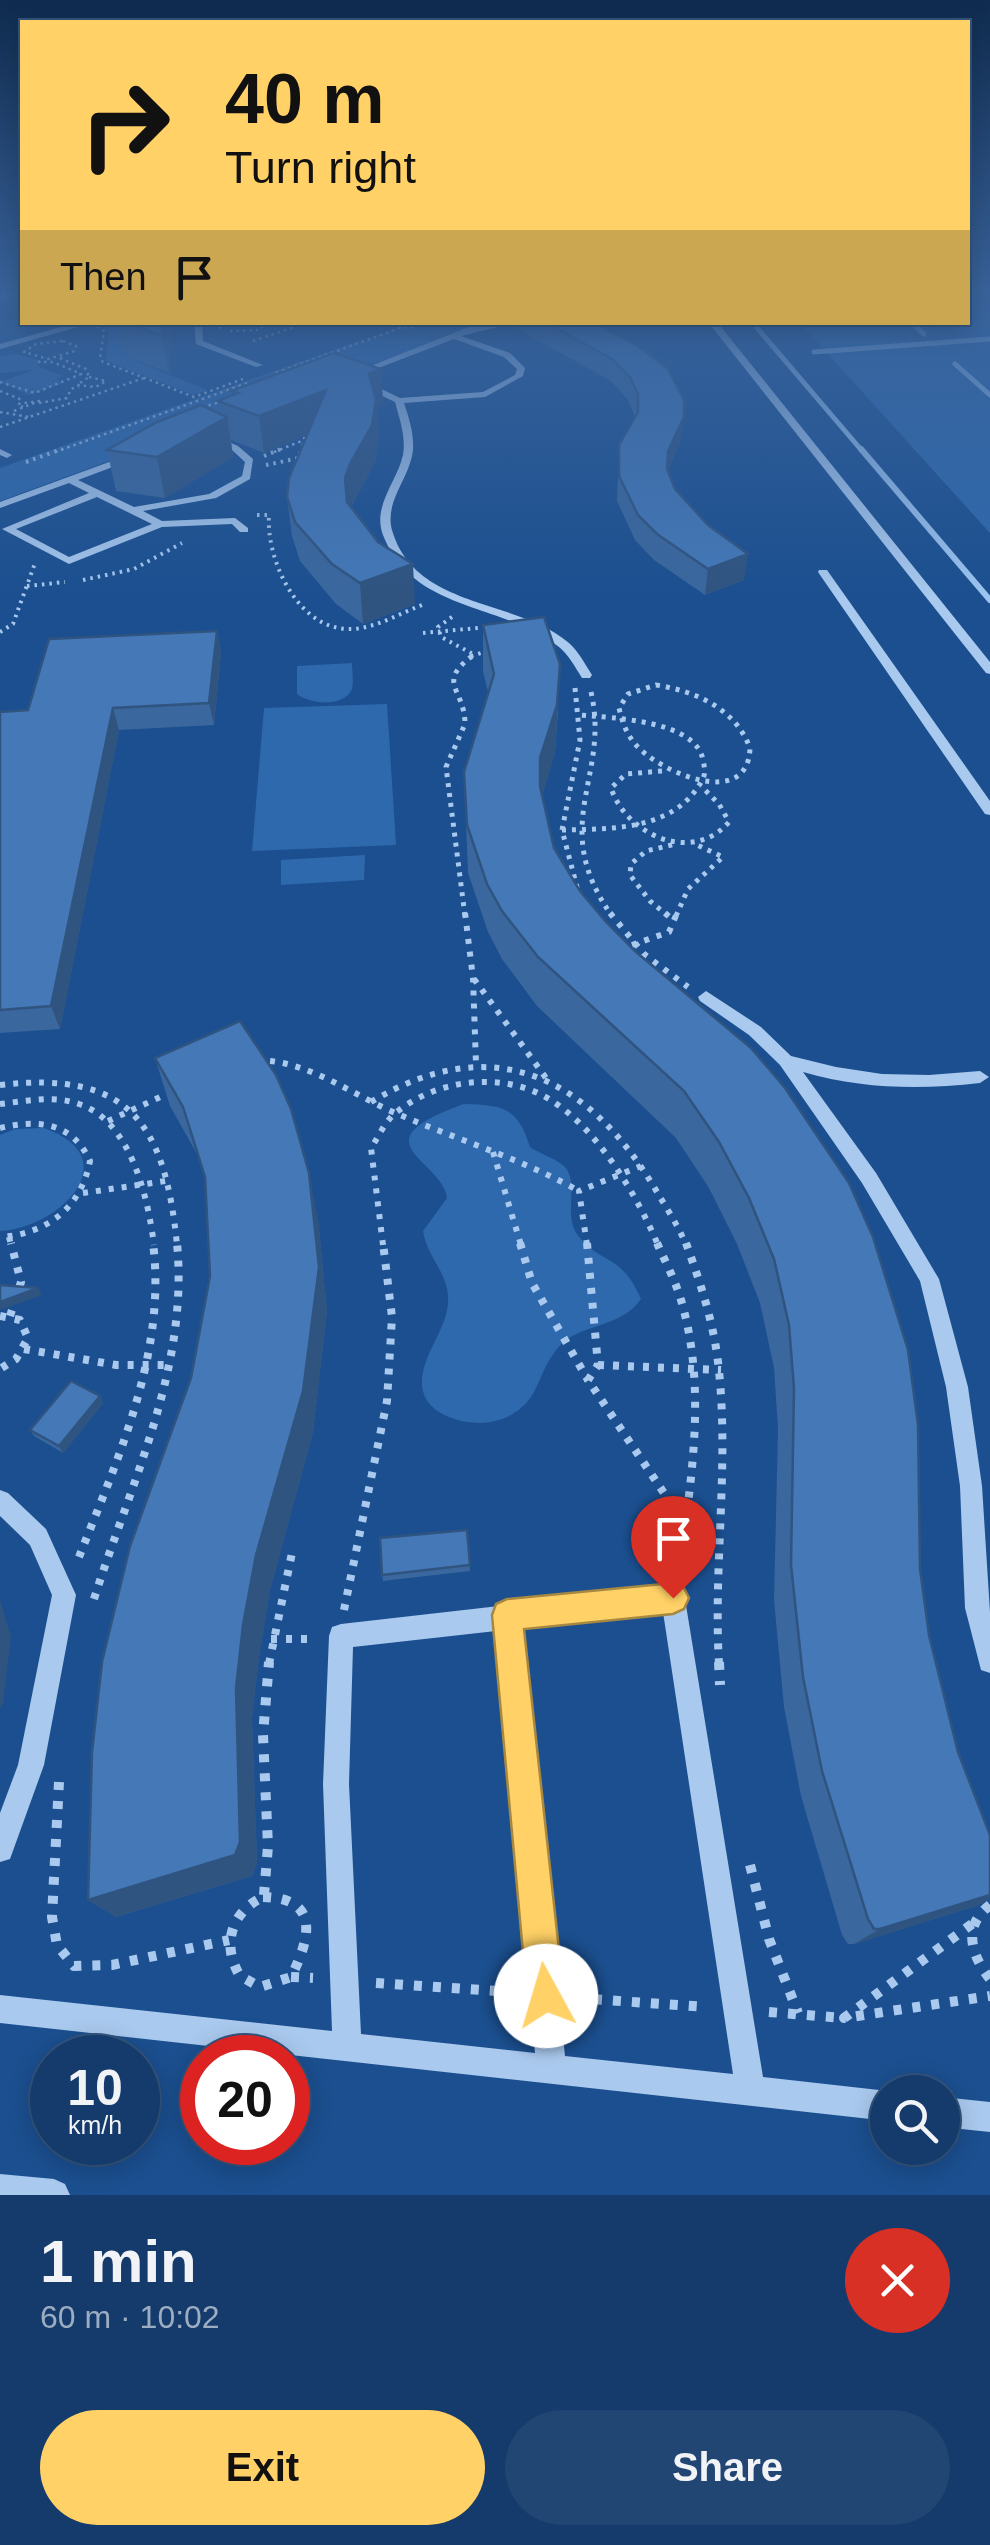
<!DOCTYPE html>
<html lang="en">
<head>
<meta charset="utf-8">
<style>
	:root { --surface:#143b6b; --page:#214673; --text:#f1f3f6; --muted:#9dadc1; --line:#33557e; --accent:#ffd166 }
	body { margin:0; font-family:Helvetica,sans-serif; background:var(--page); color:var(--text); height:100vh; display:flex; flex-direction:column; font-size:38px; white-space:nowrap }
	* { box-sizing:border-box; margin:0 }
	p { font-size:32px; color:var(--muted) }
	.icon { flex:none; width:55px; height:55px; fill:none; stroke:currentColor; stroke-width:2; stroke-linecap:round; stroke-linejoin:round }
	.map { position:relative; height:2195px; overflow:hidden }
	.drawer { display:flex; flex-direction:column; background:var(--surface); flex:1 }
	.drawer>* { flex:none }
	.guide { position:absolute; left:20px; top:20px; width:950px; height:305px; border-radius:0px; box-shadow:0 5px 25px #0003,0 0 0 2px var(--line); background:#ffd166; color:#111; overflow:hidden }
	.buttons { position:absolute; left:870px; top:2075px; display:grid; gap:20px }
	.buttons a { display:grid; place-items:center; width:90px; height:90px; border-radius:50%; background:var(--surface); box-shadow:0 5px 25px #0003,0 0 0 2px var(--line); font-size:50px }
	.speed { position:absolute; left:30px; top:2035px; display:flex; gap:20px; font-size:50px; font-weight:700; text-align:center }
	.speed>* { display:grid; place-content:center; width:130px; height:130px; border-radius:50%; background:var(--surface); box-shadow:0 5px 25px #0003,0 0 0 2px var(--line); line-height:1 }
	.speed small { font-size:25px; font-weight:400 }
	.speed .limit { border:15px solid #d22; background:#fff; color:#111 }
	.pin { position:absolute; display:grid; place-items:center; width:85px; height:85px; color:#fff; margin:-102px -42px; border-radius:50% 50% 50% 0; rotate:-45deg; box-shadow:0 0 10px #0007 }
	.pin .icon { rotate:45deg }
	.me { position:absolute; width:110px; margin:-55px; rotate:354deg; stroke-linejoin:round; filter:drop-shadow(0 0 8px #0008) }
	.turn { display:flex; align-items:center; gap:35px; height:210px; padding:0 40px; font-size:45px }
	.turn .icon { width:130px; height:130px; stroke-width:2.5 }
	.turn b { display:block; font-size:70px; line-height:85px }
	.then { display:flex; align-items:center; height:95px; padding:0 40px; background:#0003; gap:20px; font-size:38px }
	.round { display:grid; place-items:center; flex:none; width:105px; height:105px; border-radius:52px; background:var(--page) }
	.overview { display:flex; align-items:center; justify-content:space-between; height:170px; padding:0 40px }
	h1 { font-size:60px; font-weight:600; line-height:75px }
	.action { display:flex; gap:20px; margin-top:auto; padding:20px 40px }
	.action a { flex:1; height:115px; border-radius:60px; background:var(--accent); color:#111; font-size:40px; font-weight:600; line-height:115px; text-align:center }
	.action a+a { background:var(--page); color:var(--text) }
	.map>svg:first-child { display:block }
</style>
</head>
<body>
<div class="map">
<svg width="990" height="2195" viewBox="0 0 990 2195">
	<rect width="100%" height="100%" fill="#1b4f8f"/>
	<g fill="#2e69ad">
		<polygon points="968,290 990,290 990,533 800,323 968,322"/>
		<polygon points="94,323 118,323 125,339 123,356 207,390 194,395 106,361 108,331"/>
		<polygon points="410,323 485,323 0,501 0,468"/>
		<polygon points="16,354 42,361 37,363 39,367 63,376 56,379 64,383 29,395 0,382 34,370 0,373 0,356"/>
		<path d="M352 663C352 669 354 683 352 689 344 708 309 704 297 694V666Z"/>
		<polygon points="387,704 396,845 252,851 264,708"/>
		<polygon points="365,855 364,880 281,885 281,860"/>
		<path d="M464 1104C504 1105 518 1108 530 1147 540 1154 555 1158 564 1166 580 1182 563 1214 577 1234 598 1264 621 1252 641 1299 620 1330 578 1322 557 1349 546 1362 542 1376 535 1390 519 1422 480 1430 449 1417 434 1411 422 1400 422 1383 422 1354 446 1331 448 1303 450 1274 427 1258 423 1231L447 1198C442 1159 354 1143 464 1104Z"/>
		<path d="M44 1128C129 1158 60 1228 0 1231V1135L15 1129Z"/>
	</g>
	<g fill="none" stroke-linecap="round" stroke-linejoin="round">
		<g stroke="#9cc4f0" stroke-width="5">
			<polyline points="752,322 863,452"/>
			<polyline points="911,322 924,334"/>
			<polyline points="814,352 990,339"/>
			<polyline points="955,364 990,395"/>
		</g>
		<polyline stroke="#9cc4f0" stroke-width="6" points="861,449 990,600"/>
		<g stroke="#a9c9ee" stroke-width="2.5" stroke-dasharray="2.5 4" stroke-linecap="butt">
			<polyline points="91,323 104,331 100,358 103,362 194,397 243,379"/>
			<polyline points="255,323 261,327 273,322"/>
			<polyline points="219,328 236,322"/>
			<polyline points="230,331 258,330"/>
			<polygon points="63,341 76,346 75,351 48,359 24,352 36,344"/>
			<polyline points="253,341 309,322"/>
			<polyline points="60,358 86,369 89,377"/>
			<polyline points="276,373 400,328 416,327"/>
			<polygon points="89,377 106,381 96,387 77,385"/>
			<polyline points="0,382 35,393 81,374 53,362 39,362 42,359"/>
			<polyline points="0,391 22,400"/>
			<polyline points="39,403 67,398 71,389 79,386"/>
			<polyline points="196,409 227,400"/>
			<polyline points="14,411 39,401 18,404 23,407"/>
			<polyline points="0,412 29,417"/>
			<polyline points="0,427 144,378"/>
			<polyline points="55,452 250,382"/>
			<polyline points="274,452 304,440"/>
			<polyline points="301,452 306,431"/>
		</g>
		<g stroke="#a9c9ee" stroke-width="4" stroke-dasharray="2.5 5" stroke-linecap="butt">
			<polyline points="264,456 281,449"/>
			<polyline points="26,462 62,449"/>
			<polyline points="266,465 299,458 301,449"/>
			<path d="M257 515H269C266 558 296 627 347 629 373 630 398 614 422 605"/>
			<polyline points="83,580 134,569 182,543"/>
			<polyline points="27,586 65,582"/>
			<polyline points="452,617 438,627 441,637 473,654"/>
			<polyline points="0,632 13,624 35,563"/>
			<polyline points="423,633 478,628"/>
			<polyline points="471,656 488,651"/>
		</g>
		<g stroke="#a9c9ee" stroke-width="5" stroke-dasharray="4 6" stroke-linecap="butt">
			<path d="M656 685C695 691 735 708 750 748 748 811 659 772 635 744 626 733 622 721 619 708L628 694Z"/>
			<polyline points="575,688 580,740 562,830 578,891"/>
			<path d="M591 692C611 778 547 824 612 916"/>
			<path d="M662 771 626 774 611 788C627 836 693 864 729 822L719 804 701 786"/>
			<path d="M562 830C595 829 630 830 661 817 678 810 692 798 701 782 706 774 705 770 703 760 696 720 612 718 580 715"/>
			<path d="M465 916 446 767 465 724C465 688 434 683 475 654"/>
			<polyline points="668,916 650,901 630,875 631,864 646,851 676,844"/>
			<polyline points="676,916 688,889 723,857 697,845"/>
		</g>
		<g stroke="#a9c9ee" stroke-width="6" stroke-dasharray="5 8" stroke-linecap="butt">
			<polyline points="465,913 473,978 476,1064"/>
			<polyline points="610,913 644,954 688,987"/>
			<polyline points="665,913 672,919"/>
			<polyline points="632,945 669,932 677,913"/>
			<polyline points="474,979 546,1078"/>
			<path d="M257 1060C308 1061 348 1092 393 1112 455 1139 520 1158 579 1191"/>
			<path d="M0 1085C130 1070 165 1124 177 1245"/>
			<path d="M371 1102C492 1029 589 1076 657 1192 667 1209 679 1227 686 1245"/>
			<path d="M0 1104C26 1101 54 1095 79 1104 131 1121 148 1198 154 1245"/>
			<polyline points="108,1121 171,1092"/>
			<path d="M0 1128C38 1119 72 1122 90 1161 81 1208 47 1234 0 1237"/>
			<polyline points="493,1152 521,1245"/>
			<polyline points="83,1193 166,1181"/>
			<polyline points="9,1237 11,1245"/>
			<path d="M383 1245 371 1148C379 1136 386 1119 398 1111 439 1079 503 1071 549 1099 597 1128 637 1195 658 1245"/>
			<polyline points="587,1245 579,1191 641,1166"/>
		</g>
		<g stroke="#a9c9ee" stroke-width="8" stroke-dasharray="6 9" stroke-linecap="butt">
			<polyline points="520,1243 532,1283 588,1380"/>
			<polyline points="587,1243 598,1365 588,1380 666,1496 715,1552"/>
			<path d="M657 1243C665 1261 675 1280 681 1300 708 1391 690 1483 679 1575"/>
			<path d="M686 1243C700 1282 713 1320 718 1362 730 1462 713 1564 719 1664"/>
			<polyline points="0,1316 20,1320 28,1338 16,1359 0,1369"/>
			<polyline points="10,1316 21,1282 11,1243"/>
			<polyline points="24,1349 116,1365 170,1365"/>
			<polyline points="598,1365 721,1370"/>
			<path d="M79 1557C118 1458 167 1352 153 1243"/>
			<path d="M94 1599C131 1482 189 1368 177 1243"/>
			<polyline points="344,1610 387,1401 392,1317 383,1243"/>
			<polyline points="271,1639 315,1639"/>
			<polyline points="269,1664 293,1548"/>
		</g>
		<g stroke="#a9c9ee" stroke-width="10" stroke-dasharray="8 11" stroke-linecap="butt">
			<polyline points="719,1662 720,1685"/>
			<polyline points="59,1782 52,1917 57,1945 74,1966 112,1965 229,1940"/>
			<polyline points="750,1865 769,1939 798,2013"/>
			<polyline points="264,1895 268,1846 263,1735 269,1662"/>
			<path d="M263 1897C321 1898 310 1939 291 1977L260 1987 240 1976C221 1945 231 1912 263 1897Z"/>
			<path d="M990 1905C962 1926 971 1955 990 1979"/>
			<polyline points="972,1924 844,2018 990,1996"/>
			<polyline points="291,1977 313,1978"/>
			<polyline points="376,1983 513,1992"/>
			<polyline points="575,1998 707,2007"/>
			<polyline points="769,2012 844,2018"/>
		</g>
		<g fill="#a9c9ee" fill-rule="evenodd">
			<polygon points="22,290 22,294 0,300 0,296"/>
			<polygon points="194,322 202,322 203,341 263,365 256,367 196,344"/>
			<path d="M495 322H518L461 336 510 353 525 368 523 376 485 397 404 403C409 418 414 433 413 449 411 477 384 501 392 530 415 610 517 598 569 643 579 652 585 664 592 675L590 678H582C575 667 569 655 559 647 503 602 413 613 383 535 372 506 397 482 403 455 406 437 400 420 395 402L357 384V380H363L400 398 483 392 515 375 517 369 504 357 454 339 355 377 348 375 471 326Z"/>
			<polygon points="708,322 717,322 990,662 990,674 986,673"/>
			<polygon points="75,323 78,327 0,349 0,344"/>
			<path d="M213 435 238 446 253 459 250 479 216 498 143 511 162 521 235 518 248 528V532H240L232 524 162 527 69 564 2 529 89 493 69 483 0 508V502L131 454 134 455V459L78 480 134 507 209 494 242 476 245 462 232 450 210 440V436ZM97 497 152 524 69 557 16 529Z"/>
			<polygon points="0,449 12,455 7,458 0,455"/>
			<polygon points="819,570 827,570 990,801 990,815 985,814 818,572"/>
			<path d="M706 991 761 1027 791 1056 836 1067 882 1074 929 1075 980 1071 989 1077 980 1083C920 1090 862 1089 803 1072L876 1173 939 1279 968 1387 982 1486 990 1612V1673L981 1670 965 1608 960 1486 946 1387 920 1281 862 1183 780 1065 749 1035 700 1001 698 997Z"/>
			<polygon points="0,1490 8,1493 46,1529 76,1595 44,1765 10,1859 0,1862 0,1813 18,1765 52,1595 30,1545 0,1516"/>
			<path d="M673 1587 681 1591 685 1599 763 2077 888 2091 892 2092H888V2121L0 2023V1995L332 2031 323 1784 329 1636 332 1627 341 1624 499 1606 507 1603 512 1605ZM663 1612 733 2074 565 2056 520 1628ZM496 1631 535 2053 361 2034 349 1784 353 1647Z"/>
			<polygon points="942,2097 990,2102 990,2132 942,2127"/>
			<polygon points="0,2174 54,2179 65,2184 70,2195 0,2195"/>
		</g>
	</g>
	<g fill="#3a679d">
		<polygon points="118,322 172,322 169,373 124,356"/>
		<polygon points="514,322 593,322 681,440 668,471 675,489 744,580 705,595 654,560 635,540 617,501 619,445 635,417 628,400 611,381 514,327"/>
		<polygon points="381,369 383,404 377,407 379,436 375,462 351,507 415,604 363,624 336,604 300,561 292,536 287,497 307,435 264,453 231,440 233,457 165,498 116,491 107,450 220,414 218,401 232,395 231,391"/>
		<polygon points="483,625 558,711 555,752 542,796 554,848 580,891 606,922 636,952 920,1569 929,1635 958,1752 990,1835 990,1899 976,1906 854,1944 848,1944 842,1935 801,1796 784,1707 774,1600 778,1429 774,1368 760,1303 737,1244 709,1188 676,1138 537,1006 502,959 488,932 468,873 464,772 488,692 483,671"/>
		<polygon points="217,631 221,653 214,725 119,730 60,1029 0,1033 0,712 28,710"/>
		<polygon points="155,1058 318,1219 327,1311 313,1432 270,1590 259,1657 252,1717 257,1863 252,1876 116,1917 88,1900 210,1276 205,1180 197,1154 170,1106"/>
		<polygon points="100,1396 103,1403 63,1453 34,1436 30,1430"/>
		<polygon points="467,1530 470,1571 383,1581 382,1575"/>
	</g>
	<g fill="#305480">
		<polygon points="163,322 172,322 169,373 162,336"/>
		<polygon points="381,369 383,404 377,407 379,436 375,462 353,502 349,516 345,478 369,374"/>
		<polygon points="326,390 329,426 264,453 259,416"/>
		<polygon points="227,417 233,457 165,498 157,457"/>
		<polygon points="684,417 681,440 666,475 668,451"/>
		<polygon points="748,554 744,580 705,595 708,569"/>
		<polygon points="413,564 415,604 363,624 360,583"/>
		<polygon points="217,631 221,653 214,725 209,703"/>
		<polygon points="560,664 555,752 539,806 540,758"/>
		<polygon points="113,708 119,730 60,1029 51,1006"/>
		<polygon points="309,1173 318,1219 327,1311 313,1432 270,1590 259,1657 252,1717 257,1863 252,1876 116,1917 88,1900 236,1688 243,1625"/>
		<polygon points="38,1288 42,1295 0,1310 0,1302"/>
		<polygon points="100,1396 103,1403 63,1453 59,1446"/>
		<polygon points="0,1600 11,1637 3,1703 0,1708"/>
		<polygon points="990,1895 990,1899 976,1906 854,1944 880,1929"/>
	</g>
	<g fill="#4478b7" stroke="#305480" stroke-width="2.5">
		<polygon points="125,322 163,322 162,336"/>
		<polygon points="545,322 593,322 636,345 668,369 684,400 684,417 668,451 667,469 675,489 708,525 748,554 708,569 657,534 638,515 619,476 619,445 638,412 638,394 630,377 612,359"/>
		<polygon points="334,353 381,369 369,374 376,400 372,425 350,464 345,478 347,502 378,542 413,564 360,583 332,564 295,522 287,497 289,478 326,390 259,416 218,401 238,393 231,391"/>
		<polygon points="201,405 227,417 157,457 107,450 157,422"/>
		<polygon points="544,617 560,664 557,705 540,758 540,786 554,848 580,891 606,922 636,952 751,1048 785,1088 849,1183 873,1237 908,1350 918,1425 920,1569 929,1635 958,1752 990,1835 990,1895 880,1929 874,1929 868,1919 822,1771 803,1677 791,1565 794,1388 789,1325 774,1259 749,1198 719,1142 684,1091 538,957 502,911 487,884 467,825 464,772 494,674 483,625"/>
		<polygon points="217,631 209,703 113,708 51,1006 0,1010 0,712 28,710 49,639"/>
		<polygon points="240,1021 276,1075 291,1109 309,1173 319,1267 303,1391 256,1555 243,1625 236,1688 240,1842 235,1855 88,1900 92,1752 102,1662 130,1546 191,1378 210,1276 205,1177 183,1107 155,1058"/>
		<polygon points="0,1285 38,1288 0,1302"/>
		<polygon points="71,1381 100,1396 59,1446 30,1430"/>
		<polygon points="467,1530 470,1565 382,1575 380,1538"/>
	</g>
	<linearGradient id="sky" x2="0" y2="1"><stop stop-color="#0f2b4f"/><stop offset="0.49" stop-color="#39639b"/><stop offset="1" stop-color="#39639b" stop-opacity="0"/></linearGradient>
	<rect width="990" height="597" fill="url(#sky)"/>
	<polygon fill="#ffd166" stroke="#a68842" stroke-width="2.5" points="673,1583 684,1588 689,1598 684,1609 673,1614 524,1629 564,1996 559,2009 546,2014 533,2009 527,1996 492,1615 496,1604 507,1599"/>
</svg>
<div class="buttons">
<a><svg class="icon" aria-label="search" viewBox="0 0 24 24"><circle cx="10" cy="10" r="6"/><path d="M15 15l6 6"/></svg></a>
</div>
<div class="speed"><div>10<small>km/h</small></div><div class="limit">20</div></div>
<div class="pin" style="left:673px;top:1598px;background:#d93025"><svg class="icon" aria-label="arrive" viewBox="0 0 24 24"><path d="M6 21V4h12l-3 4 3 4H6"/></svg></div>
<svg class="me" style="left:546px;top:1996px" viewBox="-20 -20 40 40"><circle r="19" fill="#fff"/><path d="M0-13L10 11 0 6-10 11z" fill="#ffd166"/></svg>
<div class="guide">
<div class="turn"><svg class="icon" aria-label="right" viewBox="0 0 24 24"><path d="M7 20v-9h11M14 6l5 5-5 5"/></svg><div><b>40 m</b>Turn right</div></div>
<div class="then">Then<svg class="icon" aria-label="arrive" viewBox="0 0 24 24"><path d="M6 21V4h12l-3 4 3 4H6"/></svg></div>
</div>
</div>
<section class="drawer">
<div class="overview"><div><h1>1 min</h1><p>60 m · 10:02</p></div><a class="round" style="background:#d93025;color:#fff"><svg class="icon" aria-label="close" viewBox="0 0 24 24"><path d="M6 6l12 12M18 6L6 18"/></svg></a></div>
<div class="action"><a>Exit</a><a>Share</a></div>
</section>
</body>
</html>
